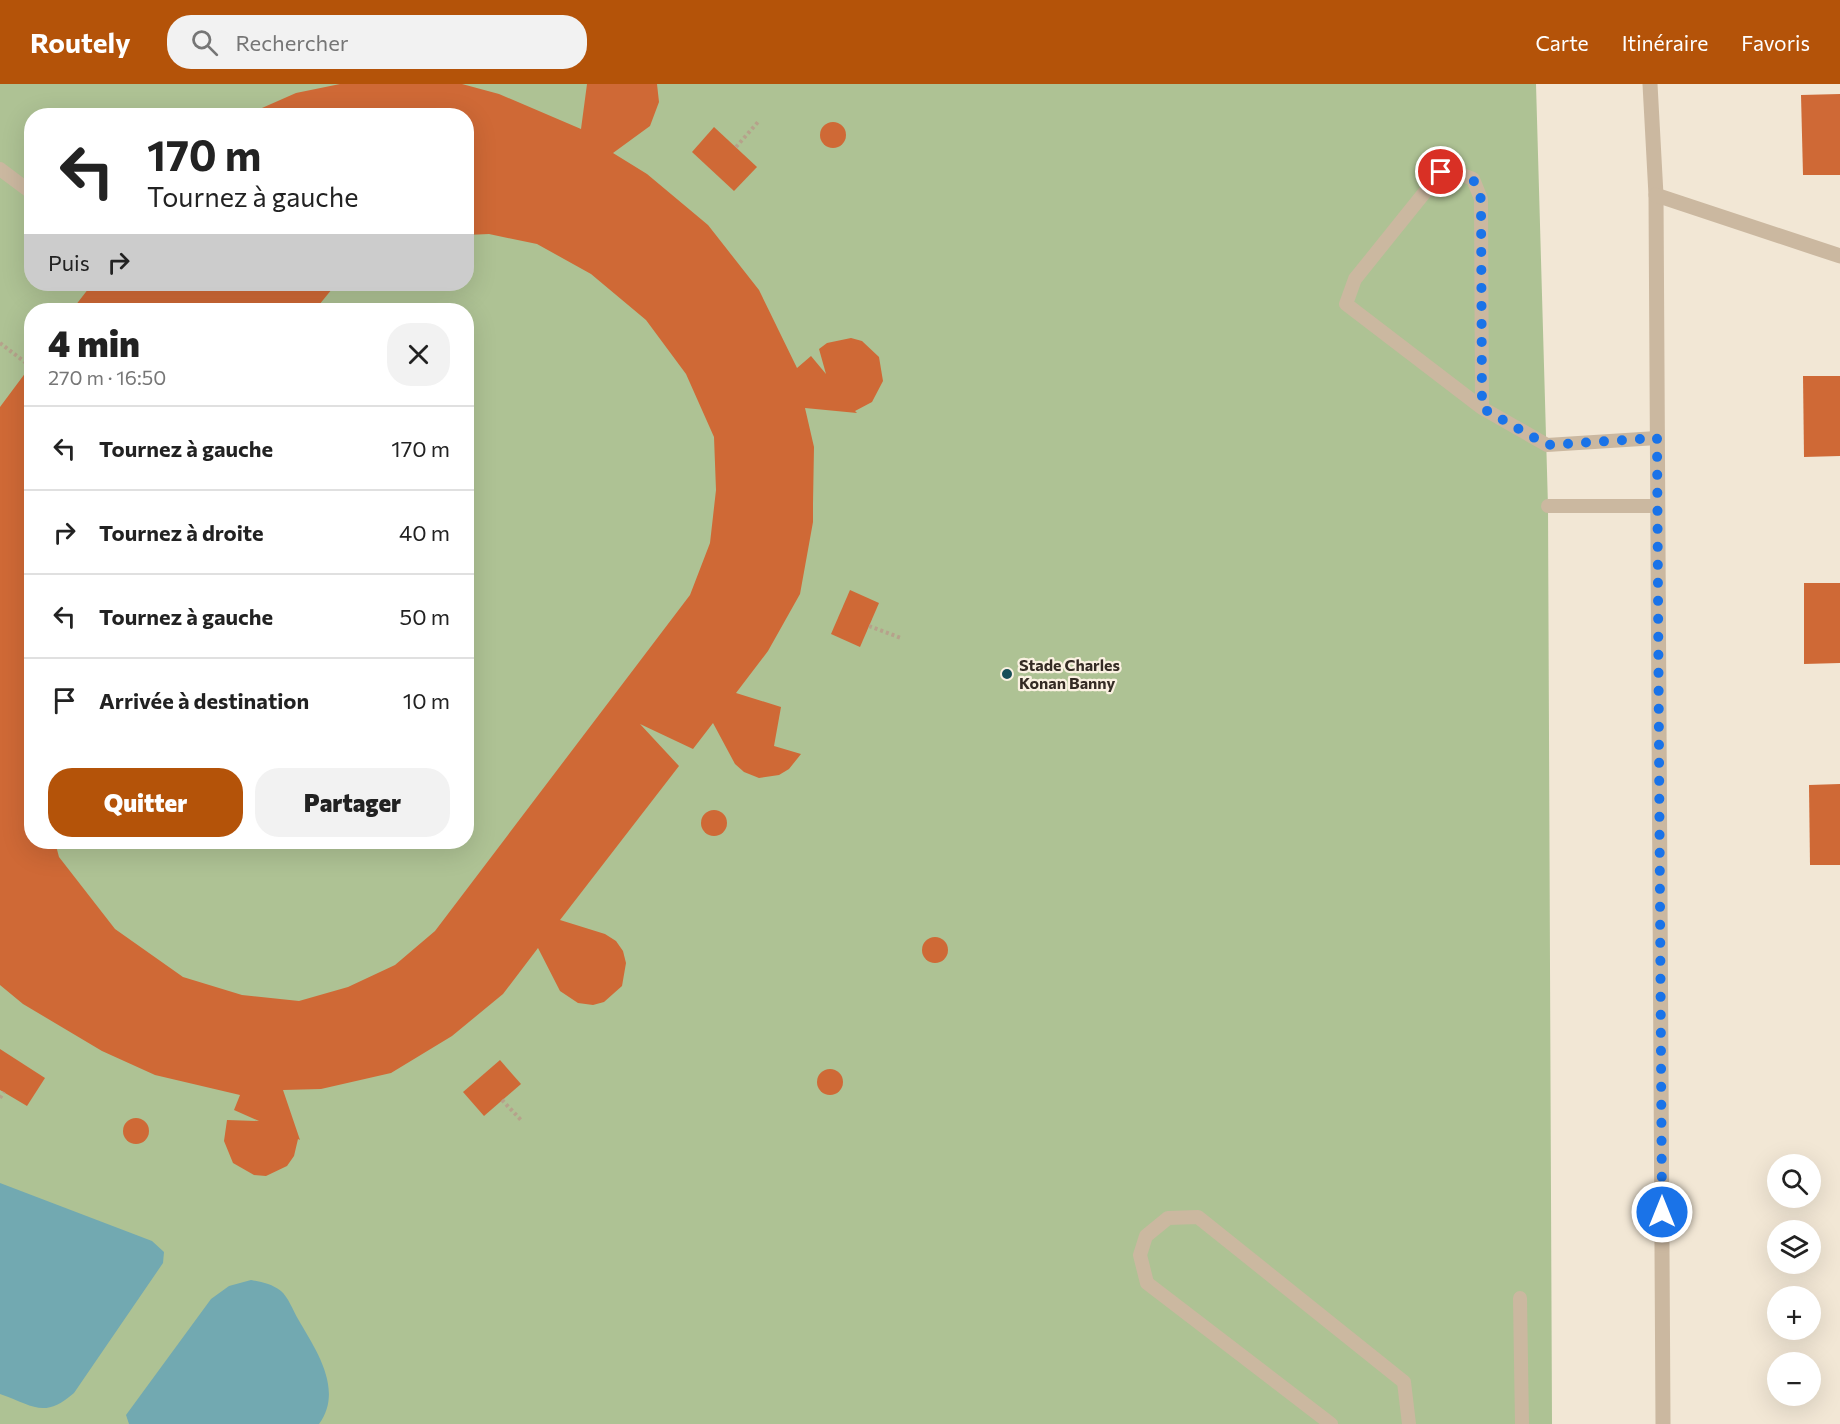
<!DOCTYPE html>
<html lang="fr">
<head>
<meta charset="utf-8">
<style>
	:root { --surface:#fff; --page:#f2f2f2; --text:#222; --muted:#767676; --line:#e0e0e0; --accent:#b45309 }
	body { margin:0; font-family:Commissioner,sans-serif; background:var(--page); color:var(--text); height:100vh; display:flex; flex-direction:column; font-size:22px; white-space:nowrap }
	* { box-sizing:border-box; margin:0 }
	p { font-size:20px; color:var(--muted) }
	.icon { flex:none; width:33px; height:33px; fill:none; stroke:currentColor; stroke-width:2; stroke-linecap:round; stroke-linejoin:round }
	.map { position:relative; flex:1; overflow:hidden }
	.side { position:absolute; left:24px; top:219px; width:450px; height:546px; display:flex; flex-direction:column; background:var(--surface); border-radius:24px; box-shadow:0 6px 24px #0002 }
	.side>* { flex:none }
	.guide { position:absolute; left:24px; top:24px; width:450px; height:183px; border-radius:24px; box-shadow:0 6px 24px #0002; background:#fff; color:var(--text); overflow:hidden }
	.tools { position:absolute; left:1767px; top:1070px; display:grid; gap:12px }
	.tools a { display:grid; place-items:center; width:54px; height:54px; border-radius:50%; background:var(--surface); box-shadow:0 6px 24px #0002; font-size:30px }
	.pin { position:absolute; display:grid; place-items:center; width:51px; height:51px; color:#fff; margin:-26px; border:3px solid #fff; border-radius:50%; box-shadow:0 2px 6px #0007 }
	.me { position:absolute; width:66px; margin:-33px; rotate:0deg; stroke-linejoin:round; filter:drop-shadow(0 0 4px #0008) }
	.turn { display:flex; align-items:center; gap:21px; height:126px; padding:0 24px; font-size:27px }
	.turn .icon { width:78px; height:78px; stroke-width:2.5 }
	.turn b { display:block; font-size:42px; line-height:51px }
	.then { display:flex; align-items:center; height:57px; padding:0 24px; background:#0003; gap:12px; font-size:22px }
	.round { display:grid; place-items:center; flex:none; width:63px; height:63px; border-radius:24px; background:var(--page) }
	.head { display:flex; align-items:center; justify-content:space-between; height:102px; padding:0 24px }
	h1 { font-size:36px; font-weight:800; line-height:45px }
	.primary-button { display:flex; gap:12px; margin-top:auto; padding:12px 24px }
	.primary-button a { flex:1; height:69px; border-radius:24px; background:var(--accent); color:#fff; font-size:24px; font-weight:800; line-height:69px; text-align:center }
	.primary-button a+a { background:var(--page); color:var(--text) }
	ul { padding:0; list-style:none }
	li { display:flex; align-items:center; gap:18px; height:84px; padding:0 24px; border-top:2px solid var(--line) }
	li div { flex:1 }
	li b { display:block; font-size:22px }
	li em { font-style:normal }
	header { display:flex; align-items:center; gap:36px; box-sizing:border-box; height:84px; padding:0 30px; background:var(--accent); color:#fff }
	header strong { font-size:28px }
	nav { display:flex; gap:33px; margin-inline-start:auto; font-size:21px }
	.search { width:420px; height:54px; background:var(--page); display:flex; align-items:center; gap:15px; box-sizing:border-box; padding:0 21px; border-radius:24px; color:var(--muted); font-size:22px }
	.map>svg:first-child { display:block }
</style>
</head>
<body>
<header>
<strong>Routely</strong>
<div class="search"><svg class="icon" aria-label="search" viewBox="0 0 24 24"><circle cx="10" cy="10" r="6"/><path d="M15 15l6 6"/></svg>Rechercher</div>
<nav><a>Carte</a><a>Itinéraire</a><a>Favoris</a></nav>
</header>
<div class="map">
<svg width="1840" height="1340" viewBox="0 0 1840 1340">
	<rect width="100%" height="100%" fill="#f2e7d5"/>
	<path fill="#aec294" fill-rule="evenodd" d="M0 0H1536L1548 422 1552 1340H0ZM32 32H466V200H32ZM32 226H466V758H32Z"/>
	<g fill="#72a9b1">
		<path d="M0 1099 152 1157 164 1168 163 1179 74 1309C44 1335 34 1322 0 1310Z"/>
		<path d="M251 1196C262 1198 272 1200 281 1207 288 1213 293 1226 298 1235 316 1266 344 1306 319 1340H129L126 1331 211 1215 229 1202Z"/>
	</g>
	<g fill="#cf6936">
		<polygon points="340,0 462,0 499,10 581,45 587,0 657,0 659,18 650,42 613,69 647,90 708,141 759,206 797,284 811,272 826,290 819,265 827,259 851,254 862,257 879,273 883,297 872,318 855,327 857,329 805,324 814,363 813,419 813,438 800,510 768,567 736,609 781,623 774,662 801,670 789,685 779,691 759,694 744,688 735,680 713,639 693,665 640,640 679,682 560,836 605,850 616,857 623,867 626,879 622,902 604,918 593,921 578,919 560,907 538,864 503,910 452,952 391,989 321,1005 283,1006 300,1056 298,1055 294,1072 287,1082 266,1092 254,1091 233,1079 224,1057 227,1036 259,1037 234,1026 240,1011 155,991 102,967 23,920 0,901 0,323 32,280 32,758 55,758 59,773 115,845 183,893 242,911 299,917 348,903 395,881 435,847 690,511 710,459 716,406 714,353 686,290 646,236 591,190 537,160 489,150 466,151 466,32 244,32 296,9"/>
		<polygon points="1840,10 1840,91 1803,91 1801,11"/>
		<circle cx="833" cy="51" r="13"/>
		<polygon points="714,43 757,83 734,107 692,68"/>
		<polygon points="92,200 336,200 315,226 72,226"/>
		<polygon points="1803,292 1840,292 1840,372 1804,373"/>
		<polygon points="1804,499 1840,499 1840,579 1804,580"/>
		<polygon points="850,506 879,519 860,563 831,550"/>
		<polygon points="1840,700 1840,781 1810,781 1809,701"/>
		<circle cx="714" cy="739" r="13"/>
		<circle cx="935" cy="866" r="13"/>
		<polygon points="0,965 45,994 27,1022 0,1006"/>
		<polygon points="500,976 521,1000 484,1032 463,1008"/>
		<circle cx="830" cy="998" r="13"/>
		<circle cx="136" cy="1047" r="13"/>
	</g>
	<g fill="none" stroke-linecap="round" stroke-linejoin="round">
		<g stroke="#b6a28b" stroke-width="4" stroke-dasharray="3 3" stroke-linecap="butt">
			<polyline points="736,63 758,38"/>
			<polyline points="0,259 30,282"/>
			<polyline points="869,542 901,554"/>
			<polyline points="0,1014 4,1008"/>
			<polyline points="502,1016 521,1036"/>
		</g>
		<g stroke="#cbb8a0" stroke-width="14">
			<polyline points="0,85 32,109"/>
			<polyline points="1482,324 1481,115 1473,95 1453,87 1441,88 1355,195 1346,220 1482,324 1547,361 1657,354"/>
			<polyline points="1548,422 1657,422"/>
			<polyline points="1520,1214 1522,1340"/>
			<polyline points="1331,1340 1147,1199 1140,1171 1146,1152 1168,1134 1198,1133 1404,1298 1409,1340"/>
		</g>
		<g stroke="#cbb8a0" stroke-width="15">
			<polyline points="1650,0 1656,111 1663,1340"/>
			<polyline points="1656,111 1840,172"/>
		</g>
	</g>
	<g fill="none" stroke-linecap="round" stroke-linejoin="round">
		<polyline stroke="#1a73e8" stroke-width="10" stroke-dasharray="0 18" points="1441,88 1453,87 1473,95 1481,115 1482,324 1547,361 1657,354 1662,1128"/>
	</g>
	<circle fill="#174e58" stroke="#faf1e1" stroke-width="2" cx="1007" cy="590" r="6"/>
	<g text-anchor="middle" stroke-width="4.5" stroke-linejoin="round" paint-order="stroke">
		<g font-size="16" font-weight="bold" fill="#342b24" stroke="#faf1e1" text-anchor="start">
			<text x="1019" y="587">Stade Charles<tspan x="1019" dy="18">Konan Banny</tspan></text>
		</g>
	</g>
</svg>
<div class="tools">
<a><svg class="icon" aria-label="search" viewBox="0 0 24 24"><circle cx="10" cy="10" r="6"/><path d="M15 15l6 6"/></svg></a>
<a><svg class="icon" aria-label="layers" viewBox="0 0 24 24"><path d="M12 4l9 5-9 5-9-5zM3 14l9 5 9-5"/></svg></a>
<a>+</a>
<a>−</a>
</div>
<div class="pin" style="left:1441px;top:88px;background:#d93025"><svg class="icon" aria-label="arrive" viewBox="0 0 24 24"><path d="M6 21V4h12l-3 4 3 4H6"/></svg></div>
<svg class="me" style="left:1662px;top:1128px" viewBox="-20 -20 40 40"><circle r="17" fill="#1a73e8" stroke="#fff" stroke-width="3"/><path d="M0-11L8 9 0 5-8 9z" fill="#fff"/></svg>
<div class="guide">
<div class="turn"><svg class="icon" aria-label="left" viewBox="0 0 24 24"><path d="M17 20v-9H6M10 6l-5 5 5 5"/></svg><div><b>170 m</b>Tournez à gauche</div></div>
<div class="then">Puis<svg class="icon" aria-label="right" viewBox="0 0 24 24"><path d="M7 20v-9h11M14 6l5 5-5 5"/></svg></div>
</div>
<section class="side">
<div class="head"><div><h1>4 min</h1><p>270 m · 16:50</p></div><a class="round"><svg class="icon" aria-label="close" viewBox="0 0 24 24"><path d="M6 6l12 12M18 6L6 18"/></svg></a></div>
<ul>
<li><svg class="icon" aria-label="left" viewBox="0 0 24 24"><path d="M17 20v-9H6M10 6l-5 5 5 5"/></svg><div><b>Tournez à gauche</b></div><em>170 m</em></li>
<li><svg class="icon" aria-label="right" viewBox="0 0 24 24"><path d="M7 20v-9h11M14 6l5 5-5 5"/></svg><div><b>Tournez à droite</b></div><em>40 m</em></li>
<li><svg class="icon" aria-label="left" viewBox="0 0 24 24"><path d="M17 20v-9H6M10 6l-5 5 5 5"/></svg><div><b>Tournez à gauche</b></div><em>50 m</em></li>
<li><svg class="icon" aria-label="arrive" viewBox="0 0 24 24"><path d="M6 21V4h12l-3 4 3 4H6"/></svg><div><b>Arrivée à destination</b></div><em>10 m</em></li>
</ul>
<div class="primary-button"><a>Quitter</a><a>Partager</a></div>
</section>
</div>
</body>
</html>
